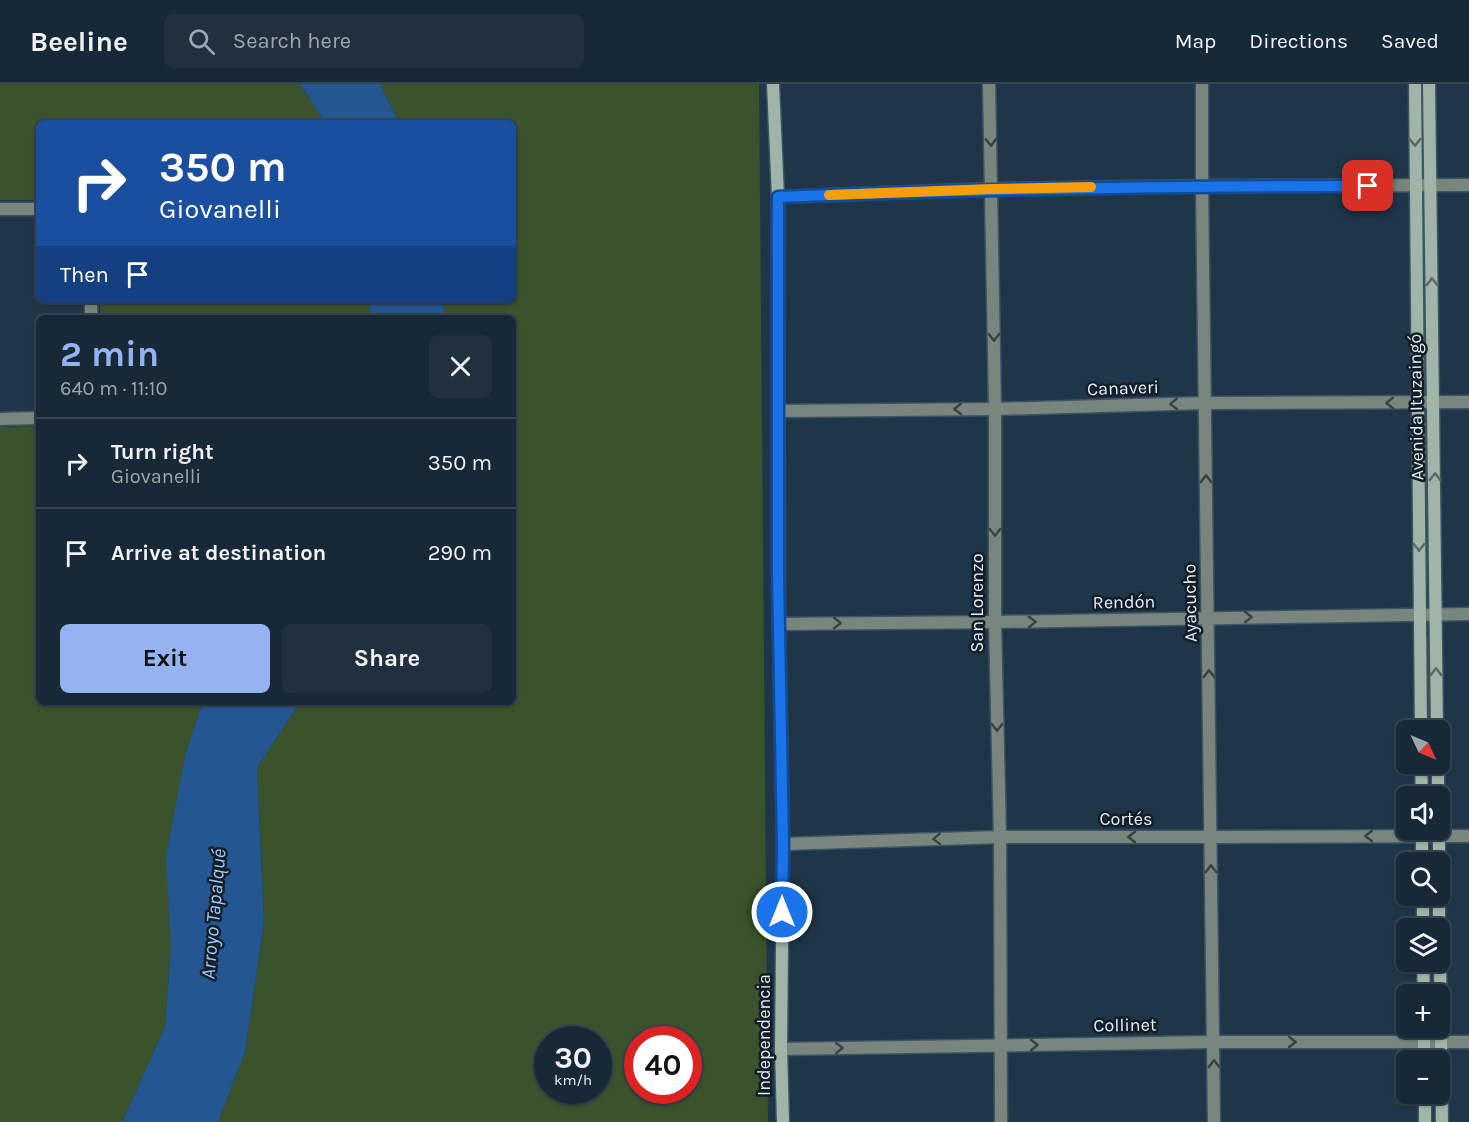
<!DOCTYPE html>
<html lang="en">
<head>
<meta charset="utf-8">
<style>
	:root { --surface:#172837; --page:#20303f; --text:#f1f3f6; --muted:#9ea6ad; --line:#364452; --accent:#95b2f1 }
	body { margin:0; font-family:Karla,sans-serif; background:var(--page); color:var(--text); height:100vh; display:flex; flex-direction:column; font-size:22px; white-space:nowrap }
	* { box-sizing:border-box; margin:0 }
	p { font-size:20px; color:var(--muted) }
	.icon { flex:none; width:33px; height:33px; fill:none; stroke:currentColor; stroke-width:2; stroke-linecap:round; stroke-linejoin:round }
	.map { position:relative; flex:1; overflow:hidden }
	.details { position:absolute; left:36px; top:231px; width:480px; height:390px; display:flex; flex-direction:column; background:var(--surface); border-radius:9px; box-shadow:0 2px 4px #0004,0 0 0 2px var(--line) }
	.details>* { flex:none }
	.guide { position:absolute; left:36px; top:36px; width:480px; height:183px; border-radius:9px; box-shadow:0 2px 4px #0004,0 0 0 2px var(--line); background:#1a4fa0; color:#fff; overflow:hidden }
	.needle { width:39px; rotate:134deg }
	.fabs { position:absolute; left:1396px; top:636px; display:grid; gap:12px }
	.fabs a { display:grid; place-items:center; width:54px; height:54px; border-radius:9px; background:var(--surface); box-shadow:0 2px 4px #0004,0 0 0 2px var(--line); font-size:30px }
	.speed { position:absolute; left:534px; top:942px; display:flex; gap:12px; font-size:30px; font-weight:700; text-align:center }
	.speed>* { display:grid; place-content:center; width:78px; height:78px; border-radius:50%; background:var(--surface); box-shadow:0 2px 4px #0004,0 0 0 2px var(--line); line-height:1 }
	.speed small { font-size:15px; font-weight:400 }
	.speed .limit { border:9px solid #d22; background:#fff; color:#111 }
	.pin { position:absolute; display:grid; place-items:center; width:51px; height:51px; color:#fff; margin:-26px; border-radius:12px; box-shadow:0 3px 9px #0006 }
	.me { position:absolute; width:66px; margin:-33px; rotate:0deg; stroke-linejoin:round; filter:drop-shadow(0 0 4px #0008) }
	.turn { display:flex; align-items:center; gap:21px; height:126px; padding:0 24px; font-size:27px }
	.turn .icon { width:78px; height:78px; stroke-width:2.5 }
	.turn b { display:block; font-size:42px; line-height:51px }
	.then { display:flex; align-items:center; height:57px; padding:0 24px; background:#0003; gap:12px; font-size:22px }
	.round { display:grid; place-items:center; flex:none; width:63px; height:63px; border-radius:9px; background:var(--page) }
	.overview { display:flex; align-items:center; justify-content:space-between; height:102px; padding:0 24px }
	h1 { font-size:36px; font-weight:700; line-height:45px; color:var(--accent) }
	.action { display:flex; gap:12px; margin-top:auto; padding:12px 24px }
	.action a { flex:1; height:69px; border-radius:9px; background:var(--accent); color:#111; font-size:24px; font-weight:700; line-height:69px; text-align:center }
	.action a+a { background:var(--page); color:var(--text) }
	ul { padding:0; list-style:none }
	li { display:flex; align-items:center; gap:18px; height:90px; padding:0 24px; border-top:2px solid var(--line) }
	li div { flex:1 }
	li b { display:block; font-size:22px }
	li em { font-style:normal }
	header { display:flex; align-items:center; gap:36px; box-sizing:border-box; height:84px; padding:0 30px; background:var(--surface); border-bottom:2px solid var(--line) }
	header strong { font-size:28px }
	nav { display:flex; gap:33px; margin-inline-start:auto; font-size:21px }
	.search { width:420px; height:54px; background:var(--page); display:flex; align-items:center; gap:15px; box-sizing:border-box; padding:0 21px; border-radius:9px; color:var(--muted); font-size:22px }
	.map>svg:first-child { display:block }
</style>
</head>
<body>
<header>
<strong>Beeline</strong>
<div class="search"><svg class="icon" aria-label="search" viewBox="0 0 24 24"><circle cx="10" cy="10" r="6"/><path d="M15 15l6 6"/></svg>Search here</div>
<nav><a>Map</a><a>Directions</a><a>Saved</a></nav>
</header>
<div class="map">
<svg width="1469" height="1038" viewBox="0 0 1469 1038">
	<rect width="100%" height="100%" fill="#1f3649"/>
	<g fill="#3a532c" fill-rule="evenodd">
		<polygon points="0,0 300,0 325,39 39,39 39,116 0,116"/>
		<path d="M380 0H759L768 1038H218L245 968 264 838 257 684 300 618H513V234H445L442 216H513V39H399ZM548 956H598V1006H548ZM638 956H688V1006H638Z"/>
		<polygon points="1421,123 1425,123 1429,299 1425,299"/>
		<polygon points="100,216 369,216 371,234 100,234"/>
		<polygon points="1424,335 1428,335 1433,511 1428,511"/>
		<polygon points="39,342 39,618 203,618 186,668 165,943 122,1038 0,1038 0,343"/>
		<polygon points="1425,554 1429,554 1432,646 1427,646"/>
	</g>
	<g fill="#245692">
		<polygon points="300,0 380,0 399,39 325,39"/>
		<polygon points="369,216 442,216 445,234 371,234"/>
		<polygon points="203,618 300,618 257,684 264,838 245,968 218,1038 122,1038 165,943 171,863 166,772 186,668"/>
	</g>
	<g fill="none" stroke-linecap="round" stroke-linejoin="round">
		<g stroke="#3e5466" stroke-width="15">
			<g id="street">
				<polyline points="989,0 995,325 995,538 1000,753 1001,1038"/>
				<polyline points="1202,0 1202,102 1214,1038"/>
				<polyline points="778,113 992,105 1202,102 1469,101"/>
				<polyline points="0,125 39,125"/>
				<polyline points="91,234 91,216"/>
				<polyline points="778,327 995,325 1205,319 1469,318"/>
				<polyline points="0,335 39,334"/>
				<polyline points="779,540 995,538 1469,530"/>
				<polyline points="783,760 1000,753 1211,753 1469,752"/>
				<polyline points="781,965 1213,958 1469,958"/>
			</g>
		</g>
		<g stroke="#3e5466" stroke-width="15">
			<g id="secondary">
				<polyline points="773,0 778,113 779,540 783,760 781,965 783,1038"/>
				<polyline points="1415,0 1421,646"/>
				<polyline points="1429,0 1437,646"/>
				<polyline points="1421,680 1422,712"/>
				<polyline points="1438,680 1438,712"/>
				<polyline points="1422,746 1422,778"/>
				<polyline points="1439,746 1439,778"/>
				<polyline points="1423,812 1423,844"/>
				<polyline points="1439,812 1439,844"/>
				<polyline points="1423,878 1424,910"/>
				<polyline points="1440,878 1442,1038"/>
				<polyline points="1424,944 1424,976"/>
				<polyline points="1425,1010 1425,1038"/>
			</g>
		</g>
		<use href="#street" stroke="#79867e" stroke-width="12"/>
		<use href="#secondary" stroke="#a0b5a7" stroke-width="12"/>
	</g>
	<defs><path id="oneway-chevron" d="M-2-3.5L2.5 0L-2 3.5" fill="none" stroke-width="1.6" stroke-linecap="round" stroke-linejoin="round" transform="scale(1.5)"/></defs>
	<g stroke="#364244">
		<use href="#oneway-chevron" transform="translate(991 58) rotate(88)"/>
		<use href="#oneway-chevron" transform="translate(994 253) rotate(89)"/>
		<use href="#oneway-chevron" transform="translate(1390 319) rotate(180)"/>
		<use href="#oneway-chevron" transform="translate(1174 320) rotate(178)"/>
		<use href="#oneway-chevron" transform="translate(958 325) rotate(180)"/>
		<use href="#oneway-chevron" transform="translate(1206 395) rotate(-91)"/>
		<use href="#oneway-chevron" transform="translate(995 448) rotate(90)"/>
		<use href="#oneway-chevron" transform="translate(1248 533) rotate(-1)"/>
		<use href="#oneway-chevron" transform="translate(1032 538) rotate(-1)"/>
		<use href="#oneway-chevron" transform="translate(837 539)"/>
		<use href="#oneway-chevron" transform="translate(1209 590) rotate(-91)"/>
		<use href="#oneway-chevron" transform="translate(997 643) rotate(89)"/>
		<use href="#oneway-chevron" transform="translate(1369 752) rotate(180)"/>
		<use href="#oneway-chevron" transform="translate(1132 753) rotate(-180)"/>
		<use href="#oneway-chevron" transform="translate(937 755) rotate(178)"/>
		<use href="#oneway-chevron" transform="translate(1211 785) rotate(-91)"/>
		<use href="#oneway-chevron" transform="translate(1292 958)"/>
		<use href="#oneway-chevron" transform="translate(1034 961) rotate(-1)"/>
		<use href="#oneway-chevron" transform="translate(839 964) rotate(-1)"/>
		<use href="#oneway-chevron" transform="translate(1214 980) rotate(-90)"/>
	</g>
	<g stroke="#596966">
		<use href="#oneway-chevron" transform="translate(1415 58) rotate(89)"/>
		<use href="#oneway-chevron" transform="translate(1432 198) rotate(-91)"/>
		<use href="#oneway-chevron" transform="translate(1435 393) rotate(-90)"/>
		<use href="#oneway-chevron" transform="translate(1419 463) rotate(90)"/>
		<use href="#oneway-chevron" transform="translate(1436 588) rotate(-91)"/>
	</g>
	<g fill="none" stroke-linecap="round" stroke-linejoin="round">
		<g stroke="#114b97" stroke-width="15">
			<path id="route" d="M782 828 783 760 778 492V113C975 105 1171 102 1368 102"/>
		</g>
		<use href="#route" stroke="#1a73e8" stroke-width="10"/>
		<polyline stroke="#f59e0b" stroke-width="10" points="829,111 992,105 1091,103"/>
	</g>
	<g text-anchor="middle" stroke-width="5" stroke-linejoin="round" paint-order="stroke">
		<g font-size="18" fill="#e2f0fc" stroke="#121d25">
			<text transform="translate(1123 304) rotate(-2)" y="6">Canaveri</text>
			<text transform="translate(1416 323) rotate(-91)" y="6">Avenida Ituzaingó</text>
			<text transform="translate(1124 518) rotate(-1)" y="6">Rendón</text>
			<text transform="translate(977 519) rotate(-90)" y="6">San Lorenzo</text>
			<text transform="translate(1190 519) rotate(-91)" y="6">Ayacucho</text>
			<text x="1126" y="741">Cortés</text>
			<text transform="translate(1125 941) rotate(-1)" y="6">Collinet</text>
			<text transform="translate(764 951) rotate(-90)" y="6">Independencia</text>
		</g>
		<g font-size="20" font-style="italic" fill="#9fc7fb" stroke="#121d25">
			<text transform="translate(213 830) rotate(-85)" y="7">Arroyo Tapalqué</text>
		</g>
	</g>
</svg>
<div class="fabs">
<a><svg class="needle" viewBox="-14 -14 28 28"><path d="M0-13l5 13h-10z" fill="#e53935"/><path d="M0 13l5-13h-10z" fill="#9ea6ad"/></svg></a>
<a><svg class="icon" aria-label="sound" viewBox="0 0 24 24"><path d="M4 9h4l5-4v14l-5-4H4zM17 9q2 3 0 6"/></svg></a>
<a><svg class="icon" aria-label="search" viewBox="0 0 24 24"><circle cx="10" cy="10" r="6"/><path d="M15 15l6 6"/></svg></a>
<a><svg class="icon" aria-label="layers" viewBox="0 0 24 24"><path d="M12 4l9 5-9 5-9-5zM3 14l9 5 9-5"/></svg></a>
<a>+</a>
<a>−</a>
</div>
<div class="speed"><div>30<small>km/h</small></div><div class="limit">40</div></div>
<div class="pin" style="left:1368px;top:102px;background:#d93025"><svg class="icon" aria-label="arrive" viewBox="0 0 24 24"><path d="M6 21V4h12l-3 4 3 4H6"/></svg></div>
<svg class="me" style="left:782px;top:828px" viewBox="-20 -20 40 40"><circle r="17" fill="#1a73e8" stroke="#fff" stroke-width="3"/><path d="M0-11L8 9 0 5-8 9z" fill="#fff"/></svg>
<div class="guide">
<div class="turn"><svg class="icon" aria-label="right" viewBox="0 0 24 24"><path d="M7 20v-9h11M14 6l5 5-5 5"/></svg><div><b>350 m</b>Giovanelli</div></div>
<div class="then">Then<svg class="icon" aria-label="arrive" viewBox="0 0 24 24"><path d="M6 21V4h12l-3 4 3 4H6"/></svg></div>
</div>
<section class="details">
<div class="overview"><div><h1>2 min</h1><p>640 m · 11:10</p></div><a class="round"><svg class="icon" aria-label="close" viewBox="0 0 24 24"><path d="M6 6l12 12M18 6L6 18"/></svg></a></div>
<ul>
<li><svg class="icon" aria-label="right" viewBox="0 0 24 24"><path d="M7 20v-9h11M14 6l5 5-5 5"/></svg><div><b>Turn right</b><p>Giovanelli</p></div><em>350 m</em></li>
<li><svg class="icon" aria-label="arrive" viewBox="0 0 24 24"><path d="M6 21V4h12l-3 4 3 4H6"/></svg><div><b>Arrive at destination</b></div><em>290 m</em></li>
</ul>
<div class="action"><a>Exit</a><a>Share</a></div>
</section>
</div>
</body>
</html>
